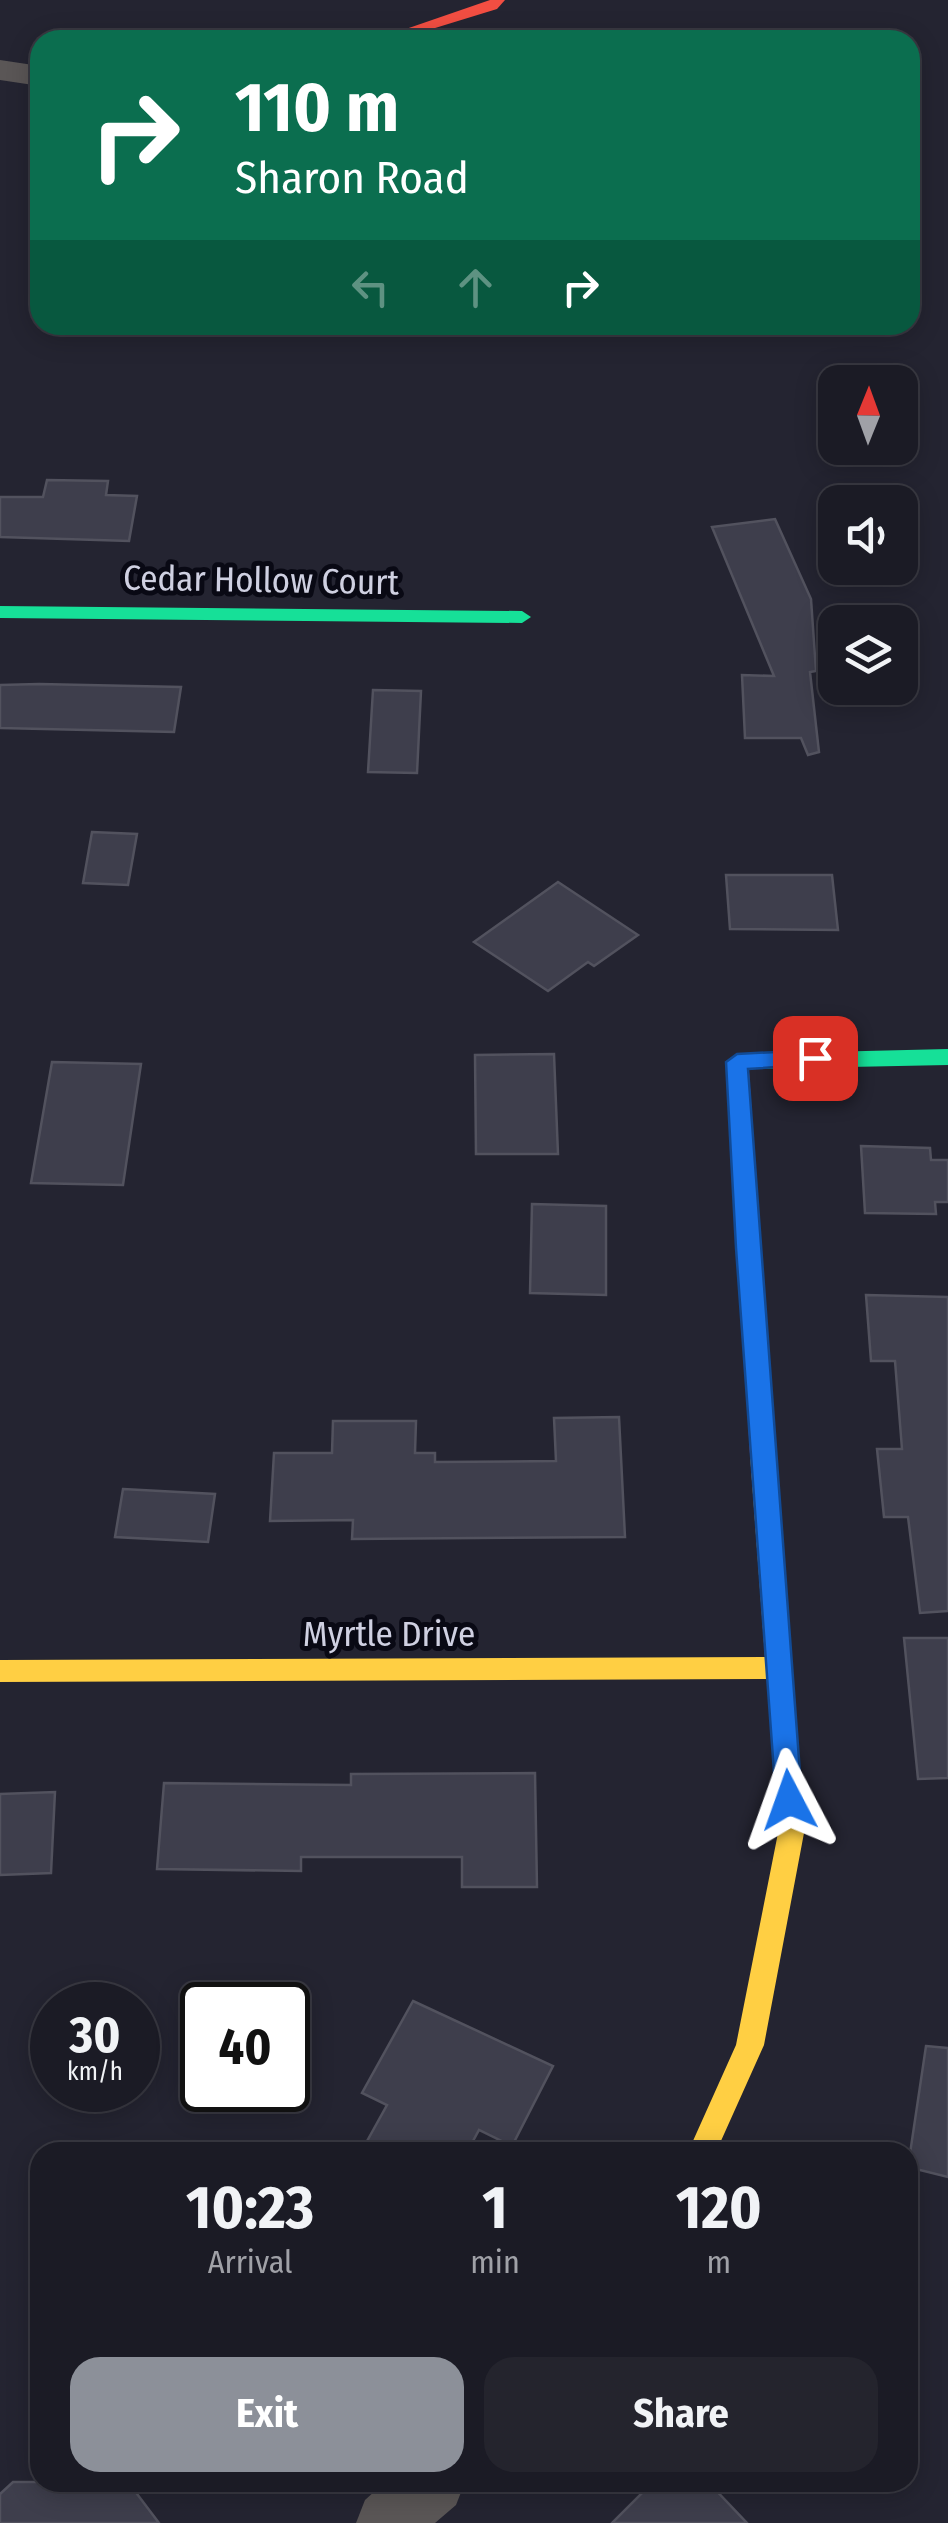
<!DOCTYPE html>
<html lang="en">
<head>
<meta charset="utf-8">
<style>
	:root { --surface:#1b1b25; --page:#24242d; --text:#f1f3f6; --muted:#a0a1a7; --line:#393942; --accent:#8c9099 }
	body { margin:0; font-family:"Fira Sans Condensed",sans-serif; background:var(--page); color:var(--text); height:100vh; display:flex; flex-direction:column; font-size:38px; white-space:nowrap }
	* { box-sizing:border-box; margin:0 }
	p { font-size:32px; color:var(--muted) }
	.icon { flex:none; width:55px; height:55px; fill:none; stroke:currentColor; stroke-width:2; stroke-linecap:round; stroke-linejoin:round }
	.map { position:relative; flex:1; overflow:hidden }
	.sheet { position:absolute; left:30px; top:2142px; width:888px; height:350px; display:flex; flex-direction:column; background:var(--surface); border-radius:30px; box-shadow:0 5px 25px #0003,0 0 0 2px var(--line) }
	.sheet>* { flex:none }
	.guide { position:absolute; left:30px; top:30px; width:890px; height:305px; border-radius:30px; box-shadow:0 5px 25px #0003,0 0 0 2px var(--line); background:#0b6e4f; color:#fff; overflow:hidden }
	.needle { width:65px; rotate:1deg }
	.fabs { position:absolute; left:818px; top:365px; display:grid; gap:20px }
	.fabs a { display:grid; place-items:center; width:100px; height:100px; border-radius:20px; background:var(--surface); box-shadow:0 5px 25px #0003,0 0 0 2px var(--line); font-size:50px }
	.speed { position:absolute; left:30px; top:1982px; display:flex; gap:20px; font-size:50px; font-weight:700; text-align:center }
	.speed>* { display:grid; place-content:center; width:130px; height:130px; border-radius:50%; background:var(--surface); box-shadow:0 5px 25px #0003,0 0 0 2px var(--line); line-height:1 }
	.speed small { font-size:25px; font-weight:400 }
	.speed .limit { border:5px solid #111; border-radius:15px; background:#fff; color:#111 }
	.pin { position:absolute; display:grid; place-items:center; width:85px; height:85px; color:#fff; margin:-42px; border-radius:20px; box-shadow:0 5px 15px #0006 }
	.me { position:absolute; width:110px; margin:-55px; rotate:356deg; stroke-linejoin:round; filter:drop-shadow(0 0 8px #0008) }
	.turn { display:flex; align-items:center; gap:35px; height:210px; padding:0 40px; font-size:45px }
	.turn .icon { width:130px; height:130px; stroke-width:2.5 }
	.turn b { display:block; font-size:70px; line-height:85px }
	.lanes { display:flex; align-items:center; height:95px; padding:0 40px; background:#0003; justify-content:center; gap:50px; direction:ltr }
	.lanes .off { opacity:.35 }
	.eta { display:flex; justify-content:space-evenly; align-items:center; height:170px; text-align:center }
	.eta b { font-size:60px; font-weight:700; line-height:70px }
	.action { display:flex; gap:20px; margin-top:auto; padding:20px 40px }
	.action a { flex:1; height:115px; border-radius:30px; background:var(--accent); color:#fff; font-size:40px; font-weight:700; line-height:115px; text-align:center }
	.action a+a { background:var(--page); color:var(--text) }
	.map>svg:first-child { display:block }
</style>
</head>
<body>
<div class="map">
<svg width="948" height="2523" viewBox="0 0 948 2523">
	<rect width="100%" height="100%" fill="#242431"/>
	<g fill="#3e3e4c" stroke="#52525e" stroke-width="2.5">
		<polygon points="47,480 108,481 106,495 137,496 129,541 0,537 0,497 43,497"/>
		<polygon points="775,519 811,599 816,671 810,672 819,752 808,755 801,738 745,738 742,675 774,676 712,527"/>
		<polygon points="39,684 181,687 174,732 0,728 0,685"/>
		<polygon points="373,690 421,691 417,773 368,772"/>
		<polygon points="92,832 137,834 128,885 83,883"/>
		<polygon points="726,875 832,875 838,930 730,929"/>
		<polygon points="558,882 638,935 594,966 588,962 548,991 474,942"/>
		<polygon points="554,1054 558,1154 476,1154 475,1055"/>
		<polygon points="52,1062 141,1064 123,1185 31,1183"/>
		<polygon points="861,1146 930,1148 931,1160 948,1160 948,1202 935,1202 936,1214 865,1213"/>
		<polygon points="532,1204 606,1206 606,1295 530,1293"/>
		<polygon points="866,1295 948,1297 948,1611 920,1613 908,1517 884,1517 877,1449 902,1449 895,1361 871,1361"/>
		<polygon points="619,1417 625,1537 352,1539 353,1520 270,1521 274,1453 332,1453 333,1421 416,1421 415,1453 435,1453 435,1462 556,1461 554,1418"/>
		<polygon points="123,1489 215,1494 208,1542 115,1537"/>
		<polygon points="904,1638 948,1638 948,1778 918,1779"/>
		<polygon points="535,1773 537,1887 462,1887 462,1857 301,1857 301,1871 157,1869 164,1783 351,1785 351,1774"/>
		<polygon points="55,1792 51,1873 0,1875 0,1794"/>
		<polygon points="413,2001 553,2066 512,2146 479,2130 467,2152 361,2152 387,2105 362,2093"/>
		<polygon points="926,2046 948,2048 948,2177 908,2167"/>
		<polygon points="13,2482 128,2482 159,2523 0,2523 0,2494"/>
		<polygon points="653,2482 708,2482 747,2523 612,2523"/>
	</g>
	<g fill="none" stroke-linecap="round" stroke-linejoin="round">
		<g fill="#5a5656" fill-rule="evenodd">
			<polygon points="0,60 40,66 40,86 0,80"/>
			<polygon points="385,2482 465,2482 456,2505 435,2523 356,2523 365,2500"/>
		</g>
		<g fill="#16e098" fill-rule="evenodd">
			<polygon points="0,606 522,611 531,617 522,623 0,618"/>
			<polygon points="948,1049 948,1065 748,1069 746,1077 730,1077 726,1062 737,1054"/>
		</g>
		<polygon fill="#ffcf43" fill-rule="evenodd" points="762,1444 770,1447 774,1454 804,1833 764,2045 716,2152 688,2152 736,2045 778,1833 767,1679 0,1682 0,1660 765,1657 750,1454 754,1447"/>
		<g fill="#f24e42" fill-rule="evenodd">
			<polygon points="490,0 505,0 497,9 396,40 374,40"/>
			<polygon points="738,1064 749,1072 774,1454 770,1461 754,1461 750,1454 727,1072"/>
		</g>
	</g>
	<polygon fill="#1a73e8" stroke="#114b97" stroke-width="2.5" points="815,1050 822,1053 825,1058 822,1064 748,1069 802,1800 798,1808 789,1811 779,1808 776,1800 736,1248 726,1062 737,1054"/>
	<g text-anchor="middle" stroke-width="10" stroke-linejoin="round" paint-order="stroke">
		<g font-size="35" fill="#cfd0e1" stroke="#090914">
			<text transform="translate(261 580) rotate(1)" y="12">Cedar Hollow Court</text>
			<text x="389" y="1646">Myrtle Drive</text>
		</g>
	</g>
</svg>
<div class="fabs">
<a><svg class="needle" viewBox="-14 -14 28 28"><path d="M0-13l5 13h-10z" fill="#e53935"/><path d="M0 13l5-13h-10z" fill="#a0a1a7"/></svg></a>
<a><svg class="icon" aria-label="sound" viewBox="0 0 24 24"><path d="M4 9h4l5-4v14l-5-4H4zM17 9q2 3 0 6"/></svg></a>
<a><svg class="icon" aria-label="layers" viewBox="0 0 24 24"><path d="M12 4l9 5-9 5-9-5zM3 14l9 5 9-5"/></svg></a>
</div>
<div class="speed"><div>30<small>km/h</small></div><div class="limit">40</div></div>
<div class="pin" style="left:815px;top:1058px;background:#d93025"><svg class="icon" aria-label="arrive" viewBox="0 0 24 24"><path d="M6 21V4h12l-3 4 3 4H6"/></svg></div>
<svg class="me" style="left:789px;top:1800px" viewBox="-20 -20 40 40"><path d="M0-17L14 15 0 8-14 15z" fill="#1a73e8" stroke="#fff" stroke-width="4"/></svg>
<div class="guide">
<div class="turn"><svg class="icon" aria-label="right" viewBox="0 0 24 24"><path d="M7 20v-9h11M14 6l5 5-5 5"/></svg><div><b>110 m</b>Sharon Road</div></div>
<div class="lanes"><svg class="icon off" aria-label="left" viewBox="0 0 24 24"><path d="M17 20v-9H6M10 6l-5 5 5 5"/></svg><svg class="icon off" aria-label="ahead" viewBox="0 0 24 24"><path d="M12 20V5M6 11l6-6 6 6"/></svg><svg class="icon" aria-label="right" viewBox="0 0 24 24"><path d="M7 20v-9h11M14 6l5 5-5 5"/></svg></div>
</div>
<section class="sheet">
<div class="eta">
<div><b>10:23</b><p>Arrival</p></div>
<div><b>1</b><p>min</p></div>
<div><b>120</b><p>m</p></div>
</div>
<div class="action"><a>Exit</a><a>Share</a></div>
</section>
</div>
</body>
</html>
